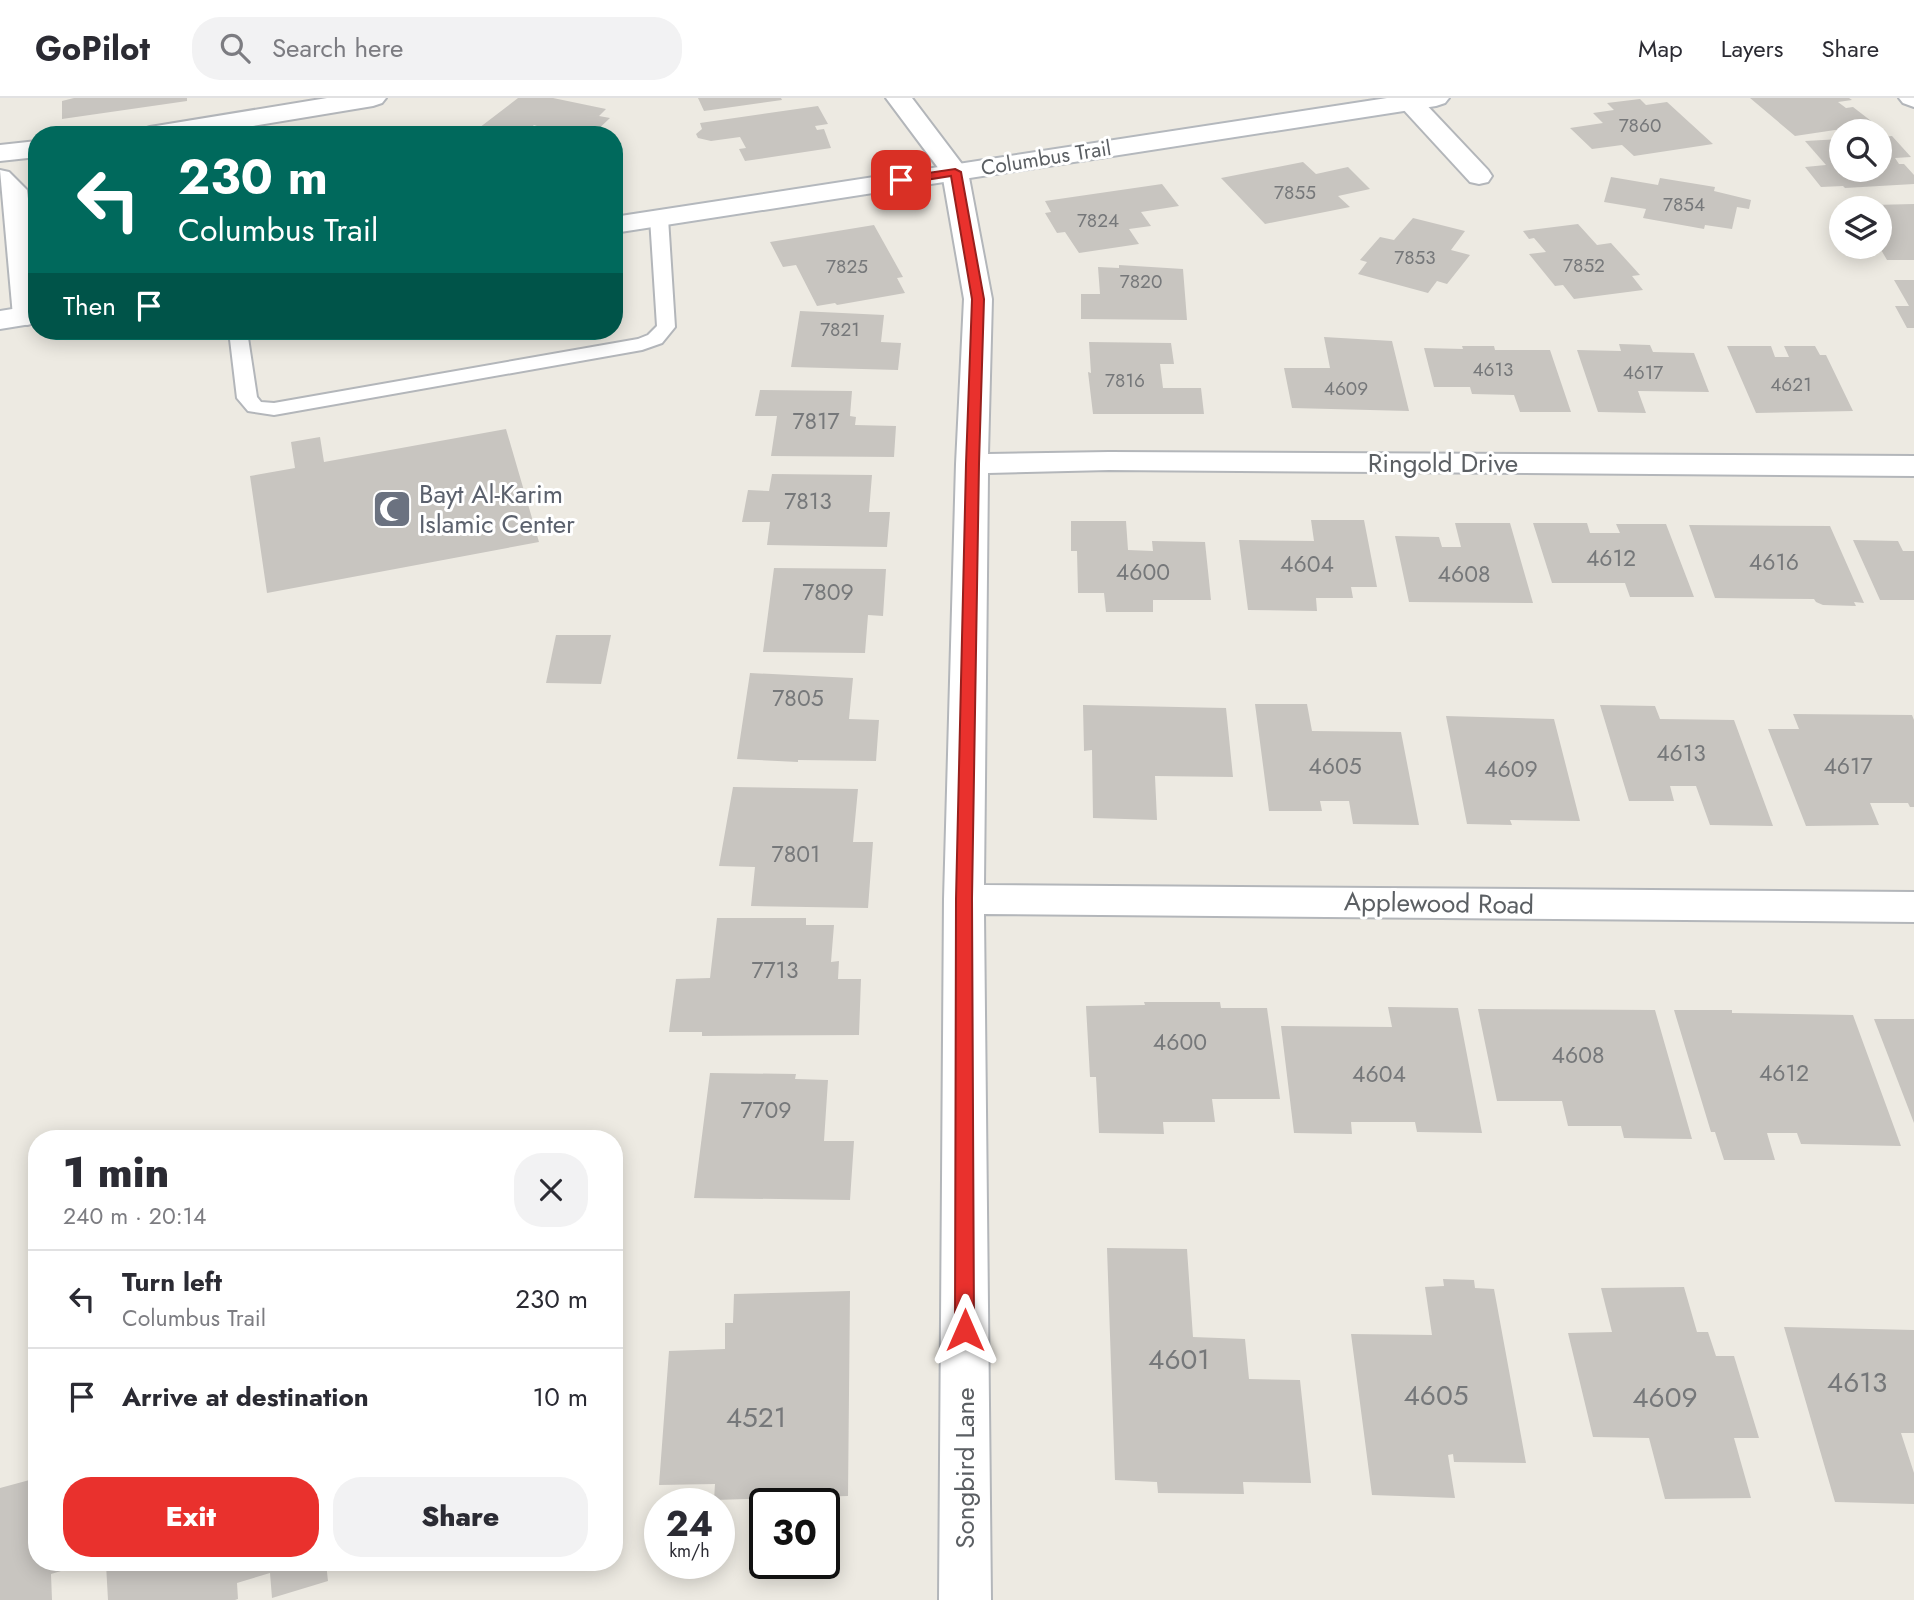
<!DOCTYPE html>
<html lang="en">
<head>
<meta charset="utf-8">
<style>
	:root { --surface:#fff; --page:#f2f2f3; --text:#2b2b33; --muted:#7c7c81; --line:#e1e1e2; --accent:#e9312d }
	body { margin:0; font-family:Jost,sans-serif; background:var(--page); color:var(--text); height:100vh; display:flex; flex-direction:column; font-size:26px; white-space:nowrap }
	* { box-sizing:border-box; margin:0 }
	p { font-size:23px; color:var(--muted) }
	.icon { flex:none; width:38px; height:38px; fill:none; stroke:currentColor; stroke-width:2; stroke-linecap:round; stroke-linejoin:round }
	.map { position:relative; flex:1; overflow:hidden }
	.details { position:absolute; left:28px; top:1032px; width:595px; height:441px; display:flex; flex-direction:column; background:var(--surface); border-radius:28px; box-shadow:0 4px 18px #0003 }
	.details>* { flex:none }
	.guide { position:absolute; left:28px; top:28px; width:595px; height:214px; border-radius:28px; box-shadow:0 4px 18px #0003; background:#00695c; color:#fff; overflow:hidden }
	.buttons { position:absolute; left:1829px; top:21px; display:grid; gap:14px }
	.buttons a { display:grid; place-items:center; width:63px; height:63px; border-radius:50%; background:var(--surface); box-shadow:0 4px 18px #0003; font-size:35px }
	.speed { position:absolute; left:644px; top:1390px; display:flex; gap:14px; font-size:35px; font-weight:700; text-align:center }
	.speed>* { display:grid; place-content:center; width:91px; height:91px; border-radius:50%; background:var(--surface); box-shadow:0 4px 18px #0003; line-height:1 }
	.speed small { font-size:18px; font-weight:400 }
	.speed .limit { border:4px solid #111; border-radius:10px; background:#fff; color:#111 }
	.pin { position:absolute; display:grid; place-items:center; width:60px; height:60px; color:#fff; margin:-30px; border-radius:14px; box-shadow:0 4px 10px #0006 }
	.me { position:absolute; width:77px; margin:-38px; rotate:0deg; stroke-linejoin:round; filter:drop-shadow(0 0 5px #0008) }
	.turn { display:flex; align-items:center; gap:24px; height:147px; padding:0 35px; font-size:32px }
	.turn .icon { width:91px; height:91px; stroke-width:2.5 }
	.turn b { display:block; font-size:49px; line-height:60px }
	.then { display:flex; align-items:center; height:66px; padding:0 35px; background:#0003; gap:14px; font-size:26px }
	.round { display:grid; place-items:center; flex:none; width:74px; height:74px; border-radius:28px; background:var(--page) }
	.headline { display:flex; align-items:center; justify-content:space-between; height:119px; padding:0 35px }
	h1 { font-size:42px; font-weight:800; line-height:52px }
	.cta { display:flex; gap:14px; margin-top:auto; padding:14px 35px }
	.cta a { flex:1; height:80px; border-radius:28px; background:var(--accent); color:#fff; font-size:28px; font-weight:800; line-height:80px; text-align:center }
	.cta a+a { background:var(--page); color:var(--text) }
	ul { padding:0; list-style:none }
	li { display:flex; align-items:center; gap:21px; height:98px; padding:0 35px; border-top:2px solid var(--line) }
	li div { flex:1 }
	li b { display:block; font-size:26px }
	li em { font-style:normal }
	header { display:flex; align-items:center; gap:42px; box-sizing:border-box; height:98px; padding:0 35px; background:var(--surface); border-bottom:2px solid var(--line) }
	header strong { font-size:33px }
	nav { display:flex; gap:38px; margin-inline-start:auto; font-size:24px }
	.search { width:490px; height:63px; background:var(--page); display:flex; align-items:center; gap:18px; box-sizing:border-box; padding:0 24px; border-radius:28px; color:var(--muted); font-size:26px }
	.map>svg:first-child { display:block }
</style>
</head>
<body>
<header>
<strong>GoPilot</strong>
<div class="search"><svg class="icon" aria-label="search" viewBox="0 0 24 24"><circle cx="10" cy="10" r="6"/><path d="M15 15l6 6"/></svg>Search here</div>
<nav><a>Map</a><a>Layers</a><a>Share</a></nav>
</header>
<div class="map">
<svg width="1914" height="1502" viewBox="0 0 1914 1502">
	<rect width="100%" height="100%" fill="#edeae2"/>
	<g fill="#c8c5c0">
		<polygon points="74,0 187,0 187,3 62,21 62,3"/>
		<polygon points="518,0 553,0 606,11 599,18 610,20 592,37 543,37 533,35 540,29 534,27 526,34 519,33 514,37 475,33"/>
		<polygon points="698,0 781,0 782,2 704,13"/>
		<polygon points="1750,0 1849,0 1852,2 1838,4 1846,10 1853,9 1875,26 1795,38"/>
		<polygon points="1640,1 1646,7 1667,4 1713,46 1634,58 1622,47 1592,51 1570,30 1603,25 1593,15 1614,12 1607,5"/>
		<polygon points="818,8 828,26 815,28 817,32 824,31 831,50 745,63 739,51 746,50 740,39 711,43 698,40 696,36 702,31 700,25"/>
		<polygon points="1892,38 1911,59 1895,60 1899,66 1904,66 1914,77 1914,86 1845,90 1843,88 1821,89 1805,69 1826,67 1805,43 1841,41 1841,72 1880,72 1880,39"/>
		<polygon points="1303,64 1316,76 1348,69 1370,91 1338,98 1350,109 1265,126 1221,80"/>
		<polygon points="1611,79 1658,87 1660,80 1715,89 1714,93 1751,102 1749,111 1737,109 1732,131 1705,127 1704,131 1643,120 1646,111 1604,104"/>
		<polygon points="1162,86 1179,108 1141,114 1151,128 1129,131 1139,146 1079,155 1065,134 1057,135 1045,115 1051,114 1045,103"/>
		<polygon points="1914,106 1914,162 1887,162 1880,150 1880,110 1873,107"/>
		<polygon points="1413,120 1465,133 1451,152 1470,157 1447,186 1437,183 1428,195 1358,176 1367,164 1360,162 1380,139 1394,142"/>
		<polygon points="1578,126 1597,147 1611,145 1640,177 1632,178 1643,192 1574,201 1563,187 1555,188 1529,156 1546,154 1534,140 1529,141 1523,133"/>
		<polygon points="874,127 903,179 897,180 905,195 837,207 835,205 817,208 796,167 783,169 770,144"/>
		<polygon points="1119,167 1183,171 1187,222 1081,221 1081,196 1100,196 1098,169 1119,170"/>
		<polygon points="1894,182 1914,182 1914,230 1907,230 1895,208 1909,208"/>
		<polygon points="800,213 884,217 881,244 901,245 898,272 791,269"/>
		<polygon points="1324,239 1392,243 1409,313 1292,310 1284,270 1330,270"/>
		<polygon points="1089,244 1171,245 1174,266 1160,266 1163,290 1201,290 1204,316 1093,316 1088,274 1091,275"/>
		<polygon points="1619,246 1650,247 1653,254 1694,255 1709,294 1638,293 1646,315 1598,314 1577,252 1621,253"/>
		<polygon points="1462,248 1494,248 1495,252 1550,252 1571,314 1520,314 1514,297 1472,296 1470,289 1434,289 1424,250 1463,251"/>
		<polygon points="1727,248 1771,248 1775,259 1789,259 1784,248 1815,248 1820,257 1826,257 1853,313 1756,315"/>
		<polygon points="760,292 852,293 850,318 856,319 855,327 896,328 894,359 771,358 777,318 755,318"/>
		<polygon points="506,331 539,444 267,495 250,378 295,370 291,344 320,339 324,364"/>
		<polygon points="772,376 872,377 869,414 890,414 887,449 767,447 770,424 742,424 748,392 769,393"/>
		<polygon points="1311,422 1364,422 1377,489 1351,489 1353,500 1316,500 1317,513 1248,512 1239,442 1314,443"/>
		<polygon points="1071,423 1126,423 1128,452 1153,453 1152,443 1205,444 1211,502 1153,502 1153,514 1106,514 1104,495 1078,495 1077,453 1071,453"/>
		<polygon points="1455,425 1510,425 1533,505 1409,504 1395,438 1439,439 1442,449 1461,449"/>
		<polygon points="1533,425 1587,425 1590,435 1620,435 1616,426 1666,426 1694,499 1630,499 1625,485 1552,485"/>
		<polygon points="1689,427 1830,428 1864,505 1854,504 1856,508 1823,507 1816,504 1814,501 1715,500"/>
		<polygon points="1853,442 1898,443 1903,453 1914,453 1914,502 1880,502"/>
		<polygon points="774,470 886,471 883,518 868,517 865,555 763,554"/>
		<polygon points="556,537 611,537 601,586 546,585"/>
		<polygon points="750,575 853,580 849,621 879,622 876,663 798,662 798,664 737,661"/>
		<polygon points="1255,606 1307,606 1312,633 1401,634 1419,727 1353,726 1349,703 1320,703 1322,713 1269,713"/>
		<polygon points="1083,607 1226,610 1233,679 1155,678 1157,722 1093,720 1092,652 1084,653"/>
		<polygon points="1600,607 1655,608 1660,621 1734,622 1773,728 1710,727 1696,688 1670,688 1674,703 1629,703"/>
		<polygon points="1793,616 1912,617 1914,622 1914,709 1910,709 1908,705 1870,705 1879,727 1806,728 1768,631 1799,631"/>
		<polygon points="1446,618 1554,621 1580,723 1510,722 1512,727 1467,726"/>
		<polygon points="733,689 858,691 853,744 873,744 868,810 751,808 755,769 719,768"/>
		<polygon points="717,820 806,820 806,827 834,827 831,864 839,863 838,881 861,881 859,937 702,938 702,934 669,934 676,881 710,880"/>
		<polygon points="1144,904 1220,904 1221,910 1267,910 1280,1001 1212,1001 1215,1024 1163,1024 1164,1036 1099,1035 1096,979 1090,979 1086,908 1145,907"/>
		<polygon points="1388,909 1458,910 1482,1035 1417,1034 1415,1024 1351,1024 1352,1036 1294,1035 1281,928 1392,929"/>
		<polygon points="1478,911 1655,912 1692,1041 1624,1040 1621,1028 1568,1028 1562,1003 1497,1003"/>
		<polygon points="1674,912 1732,912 1732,915 1853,917 1901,1048 1801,1046 1797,1035 1767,1035 1775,1062 1724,1062 1715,1034 1711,1034"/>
		<polygon points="1874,921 1914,921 1914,1025"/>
		<polygon points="710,975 796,976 795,981 828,982 824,1043 854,1043 850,1102 694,1100"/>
		<polygon points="1107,1150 1187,1151 1193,1239 1245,1241 1249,1281 1300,1282 1311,1385 1243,1384 1244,1396 1158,1395 1157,1384 1115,1382"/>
		<polygon points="1443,1181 1474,1182 1475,1190 1494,1191 1526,1365 1454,1364 1453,1356 1448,1357 1455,1400 1372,1397 1351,1236 1432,1237 1425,1189 1444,1188"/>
		<polygon points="1684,1189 1697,1234 1708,1234 1716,1258 1734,1258 1759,1340 1734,1340 1751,1400 1665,1401 1649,1340 1593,1339 1568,1235 1612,1234 1601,1190"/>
		<polygon points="850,1193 848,1398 714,1402 715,1386 659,1387 669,1253 725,1251 725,1225 733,1225 734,1196"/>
		<polygon points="1784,1229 1914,1232 1914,1335 1901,1335 1914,1375 1914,1406 1835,1404"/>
		<polygon points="37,1380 37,1465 71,1465 71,1470 51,1476 52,1502 0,1502 0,1390"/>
		<polygon points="110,1465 326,1465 328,1483 272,1500 270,1475 237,1485 238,1501 235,1502 108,1502 106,1466"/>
	</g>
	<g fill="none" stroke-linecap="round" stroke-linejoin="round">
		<g stroke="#b3b6ba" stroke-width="4">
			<polygon id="lane" points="659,115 668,120 675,229 662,245 642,252 274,317 248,313 237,300 229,233 247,233 257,299 261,304 274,305 638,241 648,237 657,228 650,120"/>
		</g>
		<g stroke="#b3b6ba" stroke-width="4">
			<g id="street">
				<polygon points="327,0 386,0 382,5 373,8 198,37 137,37 141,32 150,29"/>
				<polygon points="886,0 912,0 968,74 992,201 988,356 1109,354 1914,358 1914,378 1109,372 988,375 984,787 1914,794 1914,824 984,816 991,1502 939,1502 944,801 956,366 964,201 942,75"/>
				<polygon points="1400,0 1420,0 1488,72 1492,78 1488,84 1479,86 1470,84 1401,9 1397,4"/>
				<polygon points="1899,0 1914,0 1914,9 1903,5"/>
				<polygon points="37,43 37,59 0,63 0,47"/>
				<polygon points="0,72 9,74 27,92 37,176 37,224 27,227 17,224 13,218"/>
			</g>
		</g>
		<g stroke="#b4b8bd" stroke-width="4">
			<g id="secondary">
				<polygon points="1387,0 1449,0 1445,5 1436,8 614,135 614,119"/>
				<polygon points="37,207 37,225 0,231 0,213"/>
			</g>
		</g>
		<use href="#lane" fill="#fff" fill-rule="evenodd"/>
		<use href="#street" fill="#fff" fill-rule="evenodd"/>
		<use href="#secondary" fill="#fff" fill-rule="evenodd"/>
	</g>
	<polygon fill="#e9312d" stroke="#97201d" stroke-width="2" points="955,71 961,74 984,201 979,366 972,801 974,1232 971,1238 965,1241 958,1238 955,1232 956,801 966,366 972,201 951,78 901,86 896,82 901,79"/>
	<defs>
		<g id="mosque-square" transform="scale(2.0125)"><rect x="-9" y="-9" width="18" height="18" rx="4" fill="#6b7280" stroke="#fff"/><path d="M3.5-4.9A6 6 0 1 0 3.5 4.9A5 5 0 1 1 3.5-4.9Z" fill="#fff"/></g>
	</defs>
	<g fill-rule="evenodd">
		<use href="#mosque-square" x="392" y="411"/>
	</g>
	<g text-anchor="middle" stroke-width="6" stroke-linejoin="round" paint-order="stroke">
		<g font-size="19" fill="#76787a">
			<text x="1640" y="34">7860</text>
			<text x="1295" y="101">7855</text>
			<text x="1684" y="113">7854</text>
			<text x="1098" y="129">7824</text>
			<text x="1415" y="166">7853</text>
			<text x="1584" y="174">7852</text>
			<text x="847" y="175">7825</text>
			<text x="1141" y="190">7820</text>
			<text x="840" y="238">7821</text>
			<text x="1493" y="278">4613</text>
			<text x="1643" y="281">4617</text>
			<text x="1125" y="289">7816</text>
			<text x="1791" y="293">4621</text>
			<text x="1346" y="297">4609</text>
		</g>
		<g font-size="21" fill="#5b5f63" stroke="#fff">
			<text transform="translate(1046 60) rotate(-9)" y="7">Columbus Trail</text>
		</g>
		<g font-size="23" fill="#76787a">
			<text x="816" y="331">7817</text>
			<text x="808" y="411">7813</text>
			<text x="1611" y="468">4612</text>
			<text x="1774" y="472">4616</text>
			<text x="1307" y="474">4604</text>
			<text x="1143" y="482">4600</text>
			<text x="1464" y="484">4608</text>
			<text x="828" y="502">7809</text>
			<text x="798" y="608">7805</text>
			<text x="1681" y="663">4613</text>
			<text x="1335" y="676">4605</text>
			<text x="1848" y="676">4617</text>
			<text x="1511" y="679">4609</text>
			<text x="796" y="764">7801</text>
			<text x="775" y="880">7713</text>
			<text x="1180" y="952">4600</text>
			<text x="1578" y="965">4608</text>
			<text x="1784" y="983">4612</text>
			<text x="1379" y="984">4604</text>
			<text x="766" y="1020">7709</text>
		</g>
		<g font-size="26" fill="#5b5f63" stroke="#fff">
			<text x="1443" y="374">Ringold Drive</text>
			<text transform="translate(1439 805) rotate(1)" y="9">Applewood Road</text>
			<text transform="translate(965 1370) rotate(-90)" y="9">Songbird Lane</text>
		</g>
		<g font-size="26" fill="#5b616d" stroke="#fff" text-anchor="start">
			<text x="419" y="405">Bayt Al-Karim<tspan x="419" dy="30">Islamic Center</tspan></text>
		</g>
		<g font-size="28" fill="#76787a">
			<text x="1179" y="1271">4601</text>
			<text x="1857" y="1294">4613</text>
			<text x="1436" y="1307">4605</text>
			<text x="1665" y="1309">4609</text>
			<text x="756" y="1329">4521</text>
		</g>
	</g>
</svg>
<div class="buttons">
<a><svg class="icon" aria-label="search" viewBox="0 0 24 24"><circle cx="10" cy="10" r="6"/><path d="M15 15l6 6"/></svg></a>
<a><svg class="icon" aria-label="layers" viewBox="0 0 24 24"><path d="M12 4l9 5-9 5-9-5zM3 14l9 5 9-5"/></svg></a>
</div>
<div class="speed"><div>24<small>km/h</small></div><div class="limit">30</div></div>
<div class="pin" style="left:901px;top:82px;background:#d93025"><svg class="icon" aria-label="arrive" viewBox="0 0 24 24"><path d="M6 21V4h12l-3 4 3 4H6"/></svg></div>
<svg class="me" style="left:965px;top:1232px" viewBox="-20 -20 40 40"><path d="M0-17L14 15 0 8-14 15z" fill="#e9312d" stroke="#fff" stroke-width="4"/></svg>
<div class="guide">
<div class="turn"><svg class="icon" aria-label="left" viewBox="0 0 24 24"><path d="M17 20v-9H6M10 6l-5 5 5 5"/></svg><div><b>230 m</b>Columbus Trail</div></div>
<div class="then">Then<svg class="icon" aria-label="arrive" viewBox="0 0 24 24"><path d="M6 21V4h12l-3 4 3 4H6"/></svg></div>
</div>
<section class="details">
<div class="headline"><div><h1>1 min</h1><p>240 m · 20:14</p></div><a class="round"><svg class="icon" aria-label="close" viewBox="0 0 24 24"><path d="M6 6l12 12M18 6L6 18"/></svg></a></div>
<ul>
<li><svg class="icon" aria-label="left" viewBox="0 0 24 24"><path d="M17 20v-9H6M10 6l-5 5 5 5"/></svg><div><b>Turn left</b><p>Columbus Trail</p></div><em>230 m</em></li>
<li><svg class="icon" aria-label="arrive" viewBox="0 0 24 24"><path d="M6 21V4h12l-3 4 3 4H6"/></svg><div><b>Arrive at destination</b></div><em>10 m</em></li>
</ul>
<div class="cta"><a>Exit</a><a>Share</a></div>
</section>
</div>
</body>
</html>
